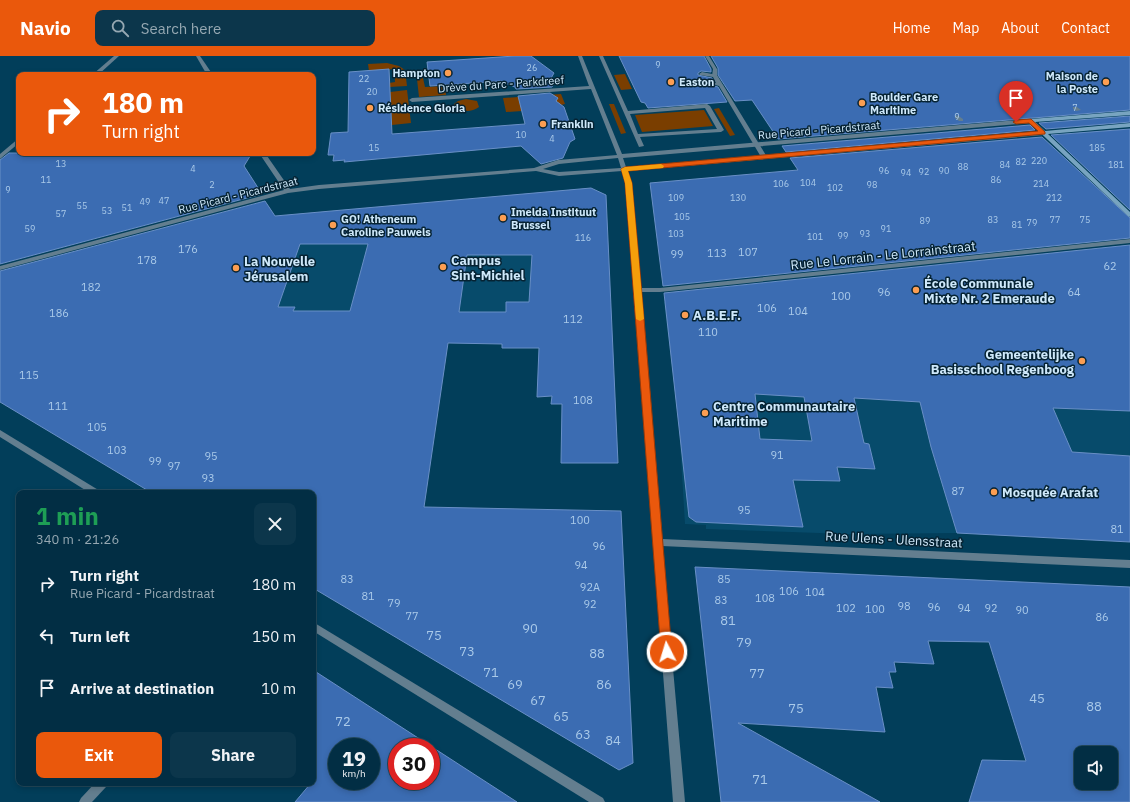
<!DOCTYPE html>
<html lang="en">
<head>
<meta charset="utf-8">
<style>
	:root { --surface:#022e44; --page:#0c364b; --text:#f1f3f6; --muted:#96a8b2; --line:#234a5d; --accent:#ea580c }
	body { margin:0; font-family:"IBM Plex Sans",sans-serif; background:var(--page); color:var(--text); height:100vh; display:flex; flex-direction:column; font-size:15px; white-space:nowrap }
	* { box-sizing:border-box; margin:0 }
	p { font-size:13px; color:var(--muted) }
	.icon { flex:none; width:22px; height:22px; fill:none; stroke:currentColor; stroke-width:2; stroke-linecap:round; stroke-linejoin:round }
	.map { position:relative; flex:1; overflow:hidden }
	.panel { position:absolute; left:16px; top:434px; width:300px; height:296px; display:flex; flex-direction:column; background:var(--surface); border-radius:8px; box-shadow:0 2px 6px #0003,0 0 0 1px var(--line) }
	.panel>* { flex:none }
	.hud { position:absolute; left:16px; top:16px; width:300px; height:84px; border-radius:8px; box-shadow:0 2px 6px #0003,0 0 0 1px var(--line); background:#ea580c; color:#fff; overflow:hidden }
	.buttons { position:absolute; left:1074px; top:690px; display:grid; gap:8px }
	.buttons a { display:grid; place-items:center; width:44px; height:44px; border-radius:8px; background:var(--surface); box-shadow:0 2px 6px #0003,0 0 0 1px var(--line); font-size:20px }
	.speed { position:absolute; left:328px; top:682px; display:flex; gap:8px; font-size:20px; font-weight:700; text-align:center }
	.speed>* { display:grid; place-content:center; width:52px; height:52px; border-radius:50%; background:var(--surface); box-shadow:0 2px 6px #0003,0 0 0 1px var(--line); line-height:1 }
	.speed small { font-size:10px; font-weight:400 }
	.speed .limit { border:6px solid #d22; background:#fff; color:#111 }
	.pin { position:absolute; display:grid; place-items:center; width:34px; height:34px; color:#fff; margin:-41px -17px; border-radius:50% 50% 50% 0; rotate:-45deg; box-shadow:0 0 4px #0007 }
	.pin .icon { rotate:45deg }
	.me { position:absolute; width:44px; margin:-22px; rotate:355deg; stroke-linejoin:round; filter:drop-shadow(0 0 3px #0008) }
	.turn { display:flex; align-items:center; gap:14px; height:84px; padding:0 20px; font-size:18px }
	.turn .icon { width:52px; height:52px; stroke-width:2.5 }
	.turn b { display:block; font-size:28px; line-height:34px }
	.round { display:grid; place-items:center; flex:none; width:42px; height:42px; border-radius:8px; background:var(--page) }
	.overview { display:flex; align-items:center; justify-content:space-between; height:68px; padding:0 20px }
	h1 { font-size:24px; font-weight:800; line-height:30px; color:#1e9e55 }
	.primary-button { display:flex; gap:8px; margin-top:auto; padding:8px 20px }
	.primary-button a { flex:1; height:46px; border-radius:8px; background:var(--accent); color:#fff; font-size:16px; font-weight:800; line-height:46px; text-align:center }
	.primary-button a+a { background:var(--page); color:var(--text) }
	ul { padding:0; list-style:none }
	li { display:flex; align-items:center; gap:12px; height:52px; padding:0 20px }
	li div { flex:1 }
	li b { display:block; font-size:15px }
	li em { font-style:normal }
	header { display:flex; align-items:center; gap:24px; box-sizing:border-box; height:56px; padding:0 20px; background:var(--accent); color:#fff }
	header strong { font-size:19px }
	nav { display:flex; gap:22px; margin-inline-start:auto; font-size:14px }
	.search { width:280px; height:36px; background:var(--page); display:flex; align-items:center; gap:10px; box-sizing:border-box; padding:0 14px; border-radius:8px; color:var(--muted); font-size:15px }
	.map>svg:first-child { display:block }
</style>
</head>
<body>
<header>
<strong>Navio</strong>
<div class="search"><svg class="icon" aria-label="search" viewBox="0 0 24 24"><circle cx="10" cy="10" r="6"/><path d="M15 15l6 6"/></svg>Search here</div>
<nav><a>Home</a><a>Map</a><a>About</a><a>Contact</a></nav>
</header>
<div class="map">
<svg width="1130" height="746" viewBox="0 0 1130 746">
	<rect width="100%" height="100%" fill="#023e5a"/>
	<g fill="#074b6b">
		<polygon points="591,132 606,139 610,247 485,287 250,286 295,158"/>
		<polygon points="730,239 1130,280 1130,400 932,391 957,477 848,478 706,473 706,469 685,468 679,370 664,246"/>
	</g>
	<g fill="#7a3e00">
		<polygon points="387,7 399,10 405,14 407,30 389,31 389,27 395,26 394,13 369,15 368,8"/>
		<polygon points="625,18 632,33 621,34 614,19"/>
		<polygon points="423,22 425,31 445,30 446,39 419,41 417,23"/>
		<polygon points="407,34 411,67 392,69 390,36"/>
		<polygon points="561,38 565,48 561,49 556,45 558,42 555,40 522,42 519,44 522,55 506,56 503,42"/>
		<path d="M466 43 477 45 479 51C472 56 463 56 455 52L454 48 458 45Z"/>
		<polygon points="609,48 614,48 626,77 621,78"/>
		<polygon points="719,52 735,79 730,80 714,53"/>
		<polygon points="704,54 713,70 642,76 635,59"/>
	</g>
	<g fill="#3b6cb2" stroke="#698fc6" fill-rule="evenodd">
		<polygon points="515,0 531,0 554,17 550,24 554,27 552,31 516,33 515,31 501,25 430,30 427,6"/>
		<polygon points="619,0 704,0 711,13 711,16 701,15 698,17 698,19 712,22 713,24 706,23 703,27 718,31 727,46 648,52 645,47 641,46"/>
		<polygon points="711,0 1130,0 1130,54 778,83 752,44 735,45 718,19 718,12"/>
		<polygon points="389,13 392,78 525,68 518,40 550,37 558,42 556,45 564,51 575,83 570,86 563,102 541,108 521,90 344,106 345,104 333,105 334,99 328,99 331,77 348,76 349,16"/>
		<polygon points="1130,60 1130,66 1046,73 1039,67"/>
		<polygon points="1030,69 1035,74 786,96 782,90"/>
		<polygon points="1130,73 1130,154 1051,79"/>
		<polygon points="1042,81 1130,162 1130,182 663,230 650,127 798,114 790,102"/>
		<polygon points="9,97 252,97 244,110 262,138 0,208 0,104"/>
		<path d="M591 132 606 139 618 407H561L562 348H551L552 340 537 341 539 292H502V288L448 287 424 451 621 455 633 707 619 714 313 532V437H152L0 346V215L265 145 275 160ZM300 188H368L350 255H293L295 251H278ZM467 199H532L529 246H506V256H459Z"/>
		<path d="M1130 189V355L1053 352 1072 396 1130 400V486L957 477 931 391 920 346 854 342 864 387 869 388 875 413 837 411 840 425 793 424 803 471 696 466 689 461 664 237ZM755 338 804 341 812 385 760 383Z"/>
		<path d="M695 511 1130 531V746H969L982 704 1026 705 989 586 928 585 934 608 894 606 896 616H889L893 632 876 631 885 676 738 667 880 746H721ZM1081 697H1111V727H1081Z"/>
		<path d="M313 614 395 667 517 746H295L311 727H313ZM337 691H371V725H337ZM397 691H431V725H397Z"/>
	</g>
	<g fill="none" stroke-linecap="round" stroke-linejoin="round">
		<polygon fill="#637e8f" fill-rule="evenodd" points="702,16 717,19 767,101 766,102 761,101 719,30 704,26 707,24 716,27 713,21 700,19 699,18"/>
		<g fill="#637e8f" fill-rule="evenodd">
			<polygon points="114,0 119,0 98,19 92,19"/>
			<polygon points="196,0 200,0 213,19 207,19"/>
			<path d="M578 0H582L622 98 1031 63 1034 65 1031 67 623 102 626 111 1043 75 1046 77 1043 79 627 115 631 127 640 232H660L1130 183V187L660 236H640L662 483 1130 504V512L662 490 685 746H673L625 127 622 115 559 120 536 115 319 133 288 137 0 214V210L284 134 259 97H265L290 133 319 129 534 112 558 104 617 99 591 33 412 46 409 44 412 42 589 30ZM618 102 621 112 559 116 543 113 559 108Z"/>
			<path d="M599 0H603L628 55 707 48 710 50 724 74 721 76 640 81 644 90 639 91ZM705 52 717 73 638 78 630 58Z"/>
			<polygon points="705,0 709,0 717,13 717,21 712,20 713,13"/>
			<polygon points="1073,51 1077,51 1081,54 1076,55 1073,53"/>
			<polygon points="957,59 963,63 963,65 959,65 955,62 955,60"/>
			<polygon points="19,82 19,87 0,103 0,98"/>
			<polygon points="0,374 100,435 101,437 90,437 0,381"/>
			<polygon points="313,566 603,742 605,746 589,746 313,575"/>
			<polygon points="95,727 107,727 106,731 92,746 79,746 81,742"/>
		</g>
		<polygon fill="#78a4c0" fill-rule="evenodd" points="1130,55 1130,59 1035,66 1045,75 1130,67 1130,71 1048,78 1130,156 1130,161 1128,160 1028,65 1031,63"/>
	</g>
	<polygon fill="#ea580c" stroke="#983908" points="1031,63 1045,76 1045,78 628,115 632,127 639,203 672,596 671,599 667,600 663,599 661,596 625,127 621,113 625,111 1038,75 1029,67 1016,68 1013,66 1016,64"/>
	<polygon fill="#f59e0b" points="661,108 664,110 663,112 628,115 632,127 644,263 640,265 636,263 625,127 621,113 625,111"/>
	<g fill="#fc9e52" stroke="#062333" stroke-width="1.5">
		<circle cx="448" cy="17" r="4"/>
		<circle cx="671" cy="26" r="4"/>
		<circle cx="1106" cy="26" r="4"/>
		<circle cx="862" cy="47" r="4"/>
		<circle cx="370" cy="52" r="4"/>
		<circle cx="543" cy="68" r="4"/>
		<circle cx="503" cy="162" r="4"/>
		<circle cx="333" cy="169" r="4"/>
		<circle cx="443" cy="211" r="4"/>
		<circle cx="236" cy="212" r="4"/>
		<circle cx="916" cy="234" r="4"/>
		<circle cx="685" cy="259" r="4"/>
		<circle cx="1082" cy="305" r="4"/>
		<circle cx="705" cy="357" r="4"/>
		<circle cx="994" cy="436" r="4"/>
	</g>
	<g text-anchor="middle" stroke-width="3" stroke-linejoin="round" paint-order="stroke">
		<g font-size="9" fill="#aacae9">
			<text x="658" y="12">9</text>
			<text x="532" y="15">26</text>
			<text x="364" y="26">22</text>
			<text x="372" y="39">20</text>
			<text x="1075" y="55">7</text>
			<text x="957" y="64">9</text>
			<text x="521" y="82">10</text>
			<text x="552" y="86">4</text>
			<text x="374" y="95">15</text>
			<text x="1097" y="95">185</text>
			<text x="1039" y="108">220</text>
			<text x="1021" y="109">82</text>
			<text x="61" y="111">13</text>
			<text x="1005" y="112">84</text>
			<text x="1116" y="112">181</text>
			<text x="963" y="114">88</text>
			<text x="193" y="116">4</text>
			<text x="884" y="118">96</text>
			<text x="944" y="118">90</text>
			<text x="924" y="119">92</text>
			<text x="906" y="120">94</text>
			<text x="46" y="127">11</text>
			<text x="996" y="127">86</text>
			<text x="808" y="130">104</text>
			<text x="781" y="131">106</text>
			<text x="1041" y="131">214</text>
			<text x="212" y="132">2</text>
			<text x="872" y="132">98</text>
			<text x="835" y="135">102</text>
			<text x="8" y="137">9</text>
			<text x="676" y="145">109</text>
			<text x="738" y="145">130</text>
			<text x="1054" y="145">212</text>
			<text x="164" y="148">47</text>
			<text x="145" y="149">49</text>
			<text x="82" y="153">55</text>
			<text x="127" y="155">51</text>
			<text x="107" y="158">53</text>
			<text x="61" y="161">57</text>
			<text x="682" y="164">105</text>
			<text x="993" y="167">83</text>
			<text x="1055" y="167">77</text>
			<text x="1085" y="167">75</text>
			<text x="925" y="168">89</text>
			<text x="1032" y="170">79</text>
			<text x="1017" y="172">81</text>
			<text x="30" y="176">59</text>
			<text x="886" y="176">91</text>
			<text x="676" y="181">103</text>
			<text x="865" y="181">93</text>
			<text x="843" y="183">99</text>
			<text x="815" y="184">101</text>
			<text x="583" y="185">116</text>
		</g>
		<g font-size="11" font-weight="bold" fill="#cfe9fb" stroke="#062333" text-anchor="start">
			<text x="440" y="21" text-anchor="end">Hampton</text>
			<text x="1098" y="24" text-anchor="end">Maison de<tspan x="1098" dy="13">la Poste</tspan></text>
			<text x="679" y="30">Easton</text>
			<text x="870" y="45">Boulder Gare<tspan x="870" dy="13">Maritime</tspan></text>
			<text x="378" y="56">Résidence Gloria</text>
			<text x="551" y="72">Franklin</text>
			<text x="511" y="160">Imelda Instituut<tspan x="511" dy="13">Brussel</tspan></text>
			<text x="341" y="167">GO! Atheneum<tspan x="341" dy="13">Caroline Pauwels</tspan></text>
		</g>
		<g font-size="11" fill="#cfe9fb" stroke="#062333">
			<text transform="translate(501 28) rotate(-4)" y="4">Drève du Parc - Parkdreef</text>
			<text transform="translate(819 74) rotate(-5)" y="4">Rue Picard - Picardstraat</text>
			<text transform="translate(238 139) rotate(-14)" y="4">Rue Picard - Picardstraat</text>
		</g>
		<g font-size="11" fill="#aacae9">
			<text x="188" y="197">176</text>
			<text x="748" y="200">107</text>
			<text x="717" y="201">113</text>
			<text x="677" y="202">99</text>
			<text x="147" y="208">178</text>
			<text x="1110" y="214">62</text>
			<text x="91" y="235">182</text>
			<text x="884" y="240">96</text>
			<text x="1074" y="240">64</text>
			<text x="841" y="244">100</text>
			<text x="767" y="256">106</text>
			<text x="798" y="259">104</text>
			<text x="59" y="261">186</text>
			<text x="573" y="267">112</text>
			<text x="708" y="280">110</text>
			<text x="29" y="323">115</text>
			<text x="583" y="348">108</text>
			<text x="58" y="354">111</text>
			<text x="97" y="375">105</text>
			<text x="117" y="398">103</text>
			<text x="777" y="403">91</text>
			<text x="211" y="404">95</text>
			<text x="155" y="409">99</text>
			<text x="174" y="414">97</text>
			<text x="208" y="426">93</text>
			<text x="958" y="439">87</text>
			<text x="744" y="458">95</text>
			<text x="580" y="468">100</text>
			<text x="1117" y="477">81</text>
			<text x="599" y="494">96</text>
			<text x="581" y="513">94</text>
			<text x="347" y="527">83</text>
			<text x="724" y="527">85</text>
			<text x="590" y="535">92A</text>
			<text x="789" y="539">106</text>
			<text x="815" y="540">104</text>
			<text x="368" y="544">81</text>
			<text x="765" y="546">108</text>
			<text x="721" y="548">83</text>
			<text x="394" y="551">79</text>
			<text x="590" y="552">92</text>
			<text x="904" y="554">98</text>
			<text x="934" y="555">96</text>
			<text x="846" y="556">102</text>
			<text x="964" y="556">94</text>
			<text x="991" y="556">92</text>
			<text x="875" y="557">100</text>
			<text x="1022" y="558">90</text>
			<text x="412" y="564">77</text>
			<text x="1102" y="565">86</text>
		</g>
		<g font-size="13" fill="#cfe9fb" stroke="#062333">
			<text transform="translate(883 199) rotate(-6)" y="5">Rue Le Lorrain - Le Lorrainstraat</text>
			<text transform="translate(894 483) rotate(3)" y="5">Rue Ulens - Ulensstraat</text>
		</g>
		<g font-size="13" font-weight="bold" fill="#cfe9fb" stroke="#062333" text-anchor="start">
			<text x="451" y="209">Campus<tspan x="451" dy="15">Sint-Michiel</tspan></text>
			<text x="244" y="210">La Nouvelle<tspan x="244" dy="15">Jérusalem</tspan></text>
			<text x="924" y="232">École Communale<tspan x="924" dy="15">Mixte Nr. 2 Emeraude</tspan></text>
			<text x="693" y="264">A.B.E.F.</text>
			<text x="1074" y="303" text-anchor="end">Gemeentelijke<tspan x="1074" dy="15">Basisschool Regenboog</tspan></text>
			<text x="713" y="355">Centre Communautaire<tspan x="713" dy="15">Maritime</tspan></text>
			<text x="1002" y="441">Mosquée Arafat</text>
		</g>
		<g font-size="13" fill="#aacae9">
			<text x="728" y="569">81</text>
			<text x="530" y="577">90</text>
			<text x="434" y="584">75</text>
			<text x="744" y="591">79</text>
			<text x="467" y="600">73</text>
			<text x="597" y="602">88</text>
			<text x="491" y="621">71</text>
			<text x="757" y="622">77</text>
			<text x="515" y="633">69</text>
			<text x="604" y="633">86</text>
			<text x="1037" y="647">45</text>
			<text x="538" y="649">67</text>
			<text x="1094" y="655">88</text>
			<text x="796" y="657">75</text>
			<text x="561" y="665">65</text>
			<text x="343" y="670">72</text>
			<text x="583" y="683">63</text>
			<text x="613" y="689">84</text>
			<text x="760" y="728">71</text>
		</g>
	</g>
</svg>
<div class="buttons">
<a><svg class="icon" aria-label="sound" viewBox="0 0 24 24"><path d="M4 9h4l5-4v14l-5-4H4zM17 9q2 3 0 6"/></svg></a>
</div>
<div class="speed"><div>19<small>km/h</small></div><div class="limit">30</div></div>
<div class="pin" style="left:1016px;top:66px;background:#d93025"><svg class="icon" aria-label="arrive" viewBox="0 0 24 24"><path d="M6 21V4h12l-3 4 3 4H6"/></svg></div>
<svg class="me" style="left:667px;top:596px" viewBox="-20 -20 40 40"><circle r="17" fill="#ea580c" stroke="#fff" stroke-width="3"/><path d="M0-11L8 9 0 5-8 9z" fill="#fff"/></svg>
<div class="hud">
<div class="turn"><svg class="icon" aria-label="right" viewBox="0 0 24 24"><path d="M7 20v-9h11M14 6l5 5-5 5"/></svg><div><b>180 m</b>Turn right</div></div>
</div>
<section class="panel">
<div class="overview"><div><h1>1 min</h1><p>340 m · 21:26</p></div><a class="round"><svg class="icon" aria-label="close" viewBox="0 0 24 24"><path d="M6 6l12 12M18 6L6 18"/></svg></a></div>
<ul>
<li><svg class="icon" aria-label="right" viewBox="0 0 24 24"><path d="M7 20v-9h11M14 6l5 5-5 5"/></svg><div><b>Turn right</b><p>Rue Picard - Picardstraat</p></div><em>180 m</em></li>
<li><svg class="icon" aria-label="left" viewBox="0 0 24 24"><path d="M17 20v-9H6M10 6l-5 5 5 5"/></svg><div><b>Turn left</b></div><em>150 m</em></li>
<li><svg class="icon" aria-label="arrive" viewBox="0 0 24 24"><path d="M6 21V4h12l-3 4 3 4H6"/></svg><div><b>Arrive at destination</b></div><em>10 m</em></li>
</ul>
<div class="primary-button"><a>Exit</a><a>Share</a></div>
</section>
</div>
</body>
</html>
